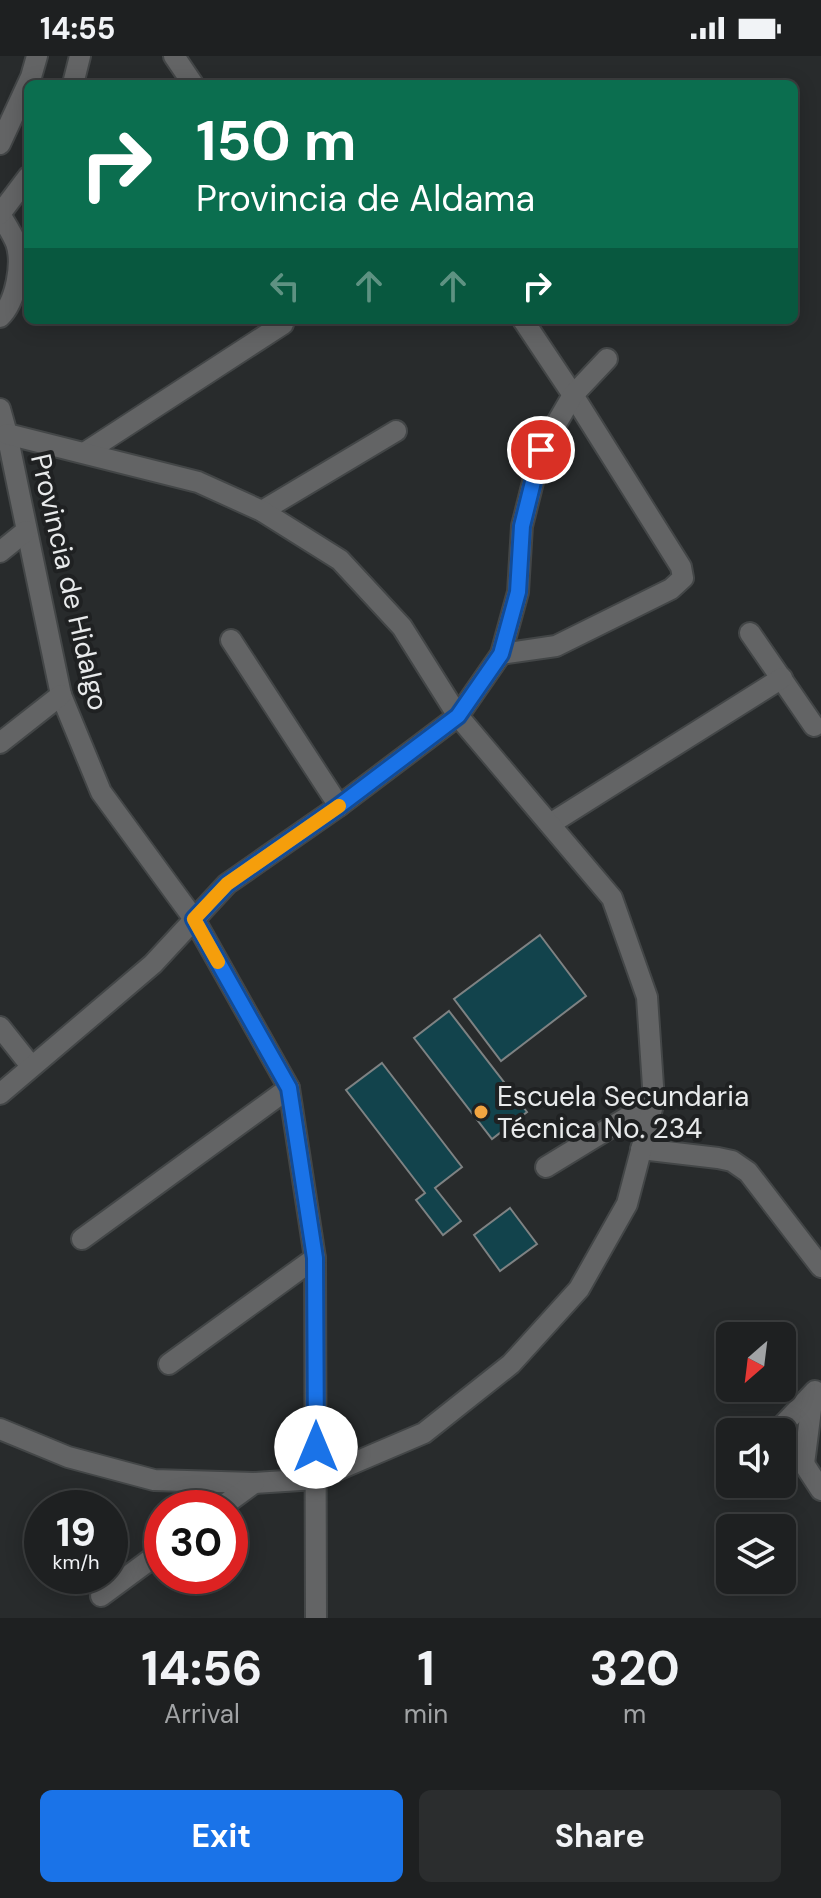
<!DOCTYPE html>
<html lang="en">
<head>
<meta charset="utf-8">
<style>
	:root { --surface:#1e2021; --page:#2b2d2e; --text:#f1f3f6; --muted:#a1a3a5; --line:#3c3e3f; --accent:#1a73e8 }
	body { margin:0; font-family:"DM Sans",sans-serif; background:var(--page); color:var(--text); height:100vh; display:flex; flex-direction:column; font-size:30px; white-space:nowrap }
	* { box-sizing:border-box; margin:0 }
	p { font-size:26px; color:var(--muted) }
	.icon { flex:none; width:44px; height:44px; fill:none; stroke:currentColor; stroke-width:2; stroke-linecap:round; stroke-linejoin:round }
	.map { position:relative; height:1562px; overflow:hidden }
	.side { display:flex; flex-direction:column; background:var(--surface); flex:1 }
	.side>* { flex:none }
	.banner { position:absolute; left:24px; top:24px; width:774px; height:244px; border-radius:12px; box-shadow:0 4px 20px #0003,0 0 0 2px var(--line); background:#0b6e4f; color:#fff; overflow:hidden }
	.needle { width:52px; rotate:208deg }
	.buttons { position:absolute; left:716px; top:1266px; display:grid; gap:16px }
	.buttons a { display:grid; place-items:center; width:80px; height:80px; border-radius:12px; background:var(--surface); box-shadow:0 4px 20px #0003,0 0 0 2px var(--line); font-size:40px }
	.speed { position:absolute; left:24px; top:1434px; display:flex; gap:16px; font-size:40px; font-weight:700; text-align:center }
	.speed>* { display:grid; place-content:center; width:104px; height:104px; border-radius:50%; background:var(--surface); box-shadow:0 4px 20px #0003,0 0 0 2px var(--line); line-height:1 }
	.speed small { font-size:20px; font-weight:400 }
	.speed .limit { border:12px solid #d22; background:#fff; color:#111 }
	.pin { position:absolute; display:grid; place-items:center; width:68px; height:68px; color:#fff; margin:-34px; border:4px solid #fff; border-radius:50%; box-shadow:0 2px 8px #0007 }
	.me { position:absolute; width:88px; margin:-44px; rotate:0deg; stroke-linejoin:round; filter:drop-shadow(0 0 6px #0008) }
	.turn { display:flex; align-items:center; gap:28px; height:168px; padding:0 40px; font-size:36px }
	.turn .icon { width:104px; height:104px; stroke-width:2.5 }
	.turn b { display:block; font-size:56px; line-height:68px }
	.lanes { display:flex; align-items:center; height:76px; padding:0 40px; background:#0003; justify-content:center; gap:40px; direction:ltr }
	.lanes .off { opacity:.35 }
	.eta { display:flex; justify-content:space-evenly; align-items:center; height:136px; text-align:center }
	.eta b { font-size:48px; font-weight:700; line-height:56px }
	.primary-button { display:flex; gap:16px; margin-top:auto; padding:16px 40px }
	.primary-button a { flex:1; height:92px; border-radius:12px; background:var(--accent); color:#fff; font-size:32px; font-weight:700; line-height:92px; text-align:center }
	.primary-button a+a { background:var(--page); color:var(--text) }
	.status { display:flex; justify-content:space-between; align-items:center; height:56px; padding:0 40px; background:var(--surface); direction:ltr }
	.status svg { height:22px; fill:currentColor }
	.map>svg:first-child { display:block }
</style>
</head>
<body>
<div class="status"><b>14:55</b><svg viewBox="0 0 49 12"><path d="M0 12V9h3v3zM5 12V6h3v6zM10 12V3h3v9zM15 12V0h3v12zM26 1h20v11H26zM47 4h2v5h-2z"/></svg></div>
<div class="map">
<svg width="821" height="1562" viewBox="0 0 821 1562">
	<rect width="100%" height="100%" fill="#282b2c"/>
	<g fill="#12434c" stroke="#7e8283" stroke-width="2">
		<polygon points="540,879 586,940 501,1005 454,943"/>
		<polygon points="449,955 527,1056 492,1083 414,982"/>
		<polygon points="382,1007 462,1111 435,1132 461,1165 443,1179 416,1144 425,1137 346,1034"/>
		<polygon points="510,1152 537,1188 500,1215 474,1179"/>
	</g>
	<g fill="none" stroke-linecap="round" stroke-linejoin="round">
		<g stroke="#434647" stroke-width="24">
			<g id="minor">
				<polyline points="174,0 193,28"/>
				<polyline points="73,28 80,0"/>
				<polyline points="0,88 31,21 37,0"/>
				<path d="M0 158C5 167 12 177 16 187 23 207 16 246 0 261"/>
				<polyline points="0,158 28,121"/>
				<polyline points="0,353 7,378 61,639 101,736 194,863 289,1032 315,1202 316,1562"/>
				<polyline points="86,396 283,268"/>
				<polyline points="262,455 396,375"/>
				<polyline points="0,496 26,475"/>
				<polyline points="750,577 814,670"/>
				<polyline points="231,584 339,750"/>
				<polyline points="501,598 556,590 671,533 683,522 681,511 573,339 523,264"/>
				<polyline points="0,687 61,639"/>
				<polyline points="550,768 782,622"/>
				<polyline points="0,971 31,1010"/>
				<polyline points="0,1038 153,908 227,828 339,750 458,660 501,598 518,536 522,470 541,394 573,339 607,303"/>
				<polyline points="641,1093 718,1102 732,1105 748,1116 821,1211"/>
				<polyline points="546,1111 654,1045"/>
				<polyline points="82,1183 289,1032"/>
				<polyline points="169,1308 315,1202"/>
				<polyline points="0,1373 68,1401 154,1424 254,1427 316,1423 424,1377 511,1308 579,1233 627,1148 654,1045 647,941 612,842 458,660 402,571 340,504 262,455 198,426 7,378"/>
				<polyline points="782,1376 782,1370 815,1335"/>
				<polyline points="782,1386 804,1408 821,1434"/>
				<polyline points="804,1408 813,1338"/>
				<polyline points="220,1452 254,1427"/>
				<polyline points="101,1540 162,1495"/>
			</g>
		</g>
		<use href="#minor" stroke="#636465" stroke-width="20"/>
	</g>
	<g fill="none" stroke-linecap="round" stroke-linejoin="round">
		<g stroke="#114b97" stroke-width="20">
			<polyline id="route" points="316,1391 315,1202 289,1032 194,863 227,828 339,750 458,660 501,598 518,536 522,470 541,394"/>
		</g>
		<use href="#route" stroke="#1a73e8" stroke-width="14"/>
		<polyline stroke="#f59e0b" stroke-width="14" points="218,906 194,863 227,828 339,750"/>
	</g>
	<circle fill="#f2a541" stroke="#1f2122" stroke-width="3" cx="481" cy="1056" r="8"/>
	<g text-anchor="middle" stroke-width="8" stroke-linejoin="round" paint-order="stroke">
		<g font-size="28" fill="#e8eaeb" stroke="#1f2122">
			<text transform="translate(70 526) rotate(77)" y="10">Provincia de Hidalgo</text>
		</g>
		<g font-size="28" fill="#e8eaeb" stroke="#1f2122" text-anchor="start">
			<text x="497" y="1050">Escuela Secundaria<tspan x="497" dy="32">Técnica No. 234</tspan></text>
		</g>
	</g>
</svg>
<div class="buttons">
<a><svg class="needle" viewBox="-14 -14 28 28"><path d="M0-13l5 13h-10z" fill="#e53935"/><path d="M0 13l5-13h-10z" fill="#a1a3a5"/></svg></a>
<a><svg class="icon" aria-label="sound" viewBox="0 0 24 24"><path d="M4 9h4l5-4v14l-5-4H4zM17 9q2 3 0 6"/></svg></a>
<a><svg class="icon" aria-label="layers" viewBox="0 0 24 24"><path d="M12 4l9 5-9 5-9-5zM3 14l9 5 9-5"/></svg></a>
</div>
<div class="speed"><div>19<small>km/h</small></div><div class="limit">30</div></div>
<div class="pin" style="left:541px;top:394px;background:#d93025"><svg class="icon" aria-label="arrive" viewBox="0 0 24 24"><path d="M6 21V4h12l-3 4 3 4H6"/></svg></div>
<svg class="me" style="left:316px;top:1391px" viewBox="-20 -20 40 40"><circle r="19" fill="#fff"/><path d="M0-13L10 11 0 6-10 11z" fill="#1a73e8"/></svg>
<div class="banner">
<div class="turn"><svg class="icon" aria-label="right" viewBox="0 0 24 24"><path d="M7 20v-9h11M14 6l5 5-5 5"/></svg><div><b>150 m</b>Provincia de Aldama</div></div>
<div class="lanes"><svg class="icon off" aria-label="left" viewBox="0 0 24 24"><path d="M17 20v-9H6M10 6l-5 5 5 5"/></svg><svg class="icon off" aria-label="ahead" viewBox="0 0 24 24"><path d="M12 20V5M6 11l6-6 6 6"/></svg><svg class="icon off" aria-label="ahead" viewBox="0 0 24 24"><path d="M12 20V5M6 11l6-6 6 6"/></svg><svg class="icon" aria-label="right" viewBox="0 0 24 24"><path d="M7 20v-9h11M14 6l5 5-5 5"/></svg></div>
</div>
</div>
<section class="side">
<div class="eta">
<div><b>14:56</b><p>Arrival</p></div>
<div><b>1</b><p>min</p></div>
<div><b>320</b><p>m</p></div>
</div>
<div class="primary-button"><a>Exit</a><a>Share</a></div>
</section>
</body>
</html>
